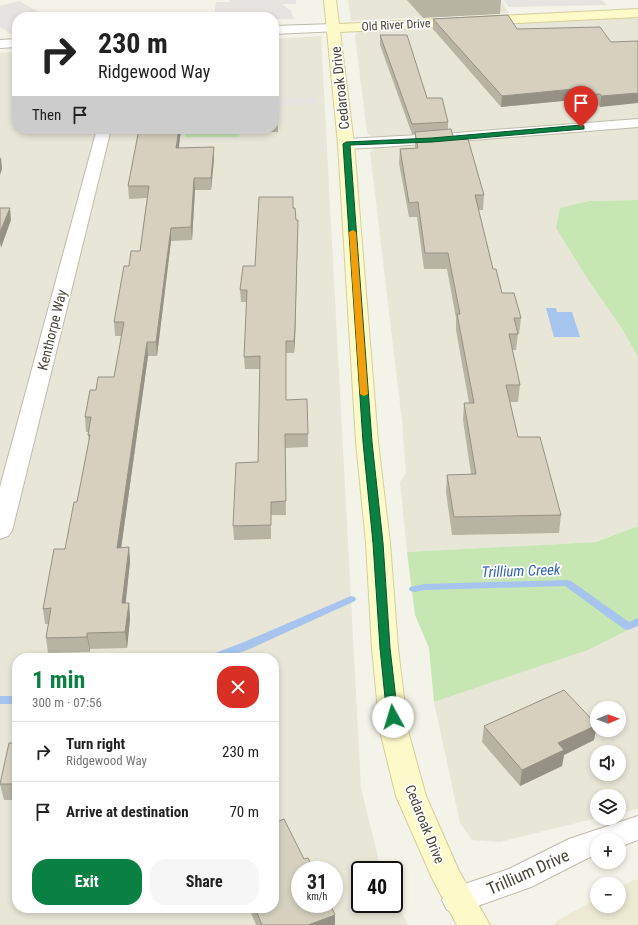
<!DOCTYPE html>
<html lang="en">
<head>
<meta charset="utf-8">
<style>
	:root { --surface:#fff; --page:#f6f6f6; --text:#222; --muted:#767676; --line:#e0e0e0; --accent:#0b8043 }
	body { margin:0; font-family:"Roboto Condensed",sans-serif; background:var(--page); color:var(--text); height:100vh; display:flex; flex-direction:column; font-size:15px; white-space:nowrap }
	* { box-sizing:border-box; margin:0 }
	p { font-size:13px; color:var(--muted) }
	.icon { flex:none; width:22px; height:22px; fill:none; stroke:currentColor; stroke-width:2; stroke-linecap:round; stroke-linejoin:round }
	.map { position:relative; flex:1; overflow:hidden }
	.side { position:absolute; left:12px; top:653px; width:267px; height:260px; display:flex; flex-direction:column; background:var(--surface); border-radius:16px; box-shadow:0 2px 6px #0003 }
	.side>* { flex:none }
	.guide { position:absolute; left:12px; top:12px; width:267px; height:122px; border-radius:16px; box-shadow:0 2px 6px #0003; background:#fff; color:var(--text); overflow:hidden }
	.needle { width:26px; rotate:89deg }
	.fabs { position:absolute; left:590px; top:701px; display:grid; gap:8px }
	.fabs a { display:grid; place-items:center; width:36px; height:36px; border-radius:50%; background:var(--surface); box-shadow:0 2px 6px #0003; font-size:20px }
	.speed { position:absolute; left:291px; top:861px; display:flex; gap:8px; font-size:20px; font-weight:700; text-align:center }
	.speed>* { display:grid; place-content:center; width:52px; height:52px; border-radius:50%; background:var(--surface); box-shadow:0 2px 6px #0003; line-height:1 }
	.speed small { font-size:10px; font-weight:400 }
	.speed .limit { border:2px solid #111; border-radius:6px; background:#fff; color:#111 }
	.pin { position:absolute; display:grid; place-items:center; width:34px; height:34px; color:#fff; margin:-41px -17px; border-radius:50% 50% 50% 0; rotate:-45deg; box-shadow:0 0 4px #0007 }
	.pin .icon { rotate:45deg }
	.me { position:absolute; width:44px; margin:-22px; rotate:354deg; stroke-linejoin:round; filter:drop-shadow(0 0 3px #0008) }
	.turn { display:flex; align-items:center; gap:14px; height:84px; padding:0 20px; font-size:18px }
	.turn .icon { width:52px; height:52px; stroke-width:2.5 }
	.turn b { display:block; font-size:28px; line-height:34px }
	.then { display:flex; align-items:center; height:38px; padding:0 20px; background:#0003; gap:8px; font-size:15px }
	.round { display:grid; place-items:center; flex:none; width:42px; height:42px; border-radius:16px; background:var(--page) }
	.headline { display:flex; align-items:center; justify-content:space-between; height:68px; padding:0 20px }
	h1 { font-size:24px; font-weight:700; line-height:30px; color:var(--accent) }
	.button { display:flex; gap:8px; margin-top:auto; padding:8px 20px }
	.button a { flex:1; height:46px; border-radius:16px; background:var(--accent); color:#fff; font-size:16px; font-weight:700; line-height:46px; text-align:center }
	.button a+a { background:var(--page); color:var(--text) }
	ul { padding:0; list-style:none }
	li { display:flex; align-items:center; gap:12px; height:60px; padding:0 20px; border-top:1px solid var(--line) }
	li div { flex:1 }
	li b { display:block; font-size:15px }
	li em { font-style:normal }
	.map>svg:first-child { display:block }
</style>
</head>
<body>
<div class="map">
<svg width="638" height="925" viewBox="0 0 638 925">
	<rect width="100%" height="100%" fill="#f4f3e9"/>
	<g fill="#e8e6d7" fill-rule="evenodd">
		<polygon points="348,0 501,0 509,13 351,21"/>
		<polygon points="638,17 638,200 589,201 621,327 638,357 638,526 596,542 407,552 400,482 406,473 402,421 370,152 374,149 373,137 367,133 355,36 357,33 361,31"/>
		<path d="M321 36 361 788 381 870H360V904H394V897L408 925H0V53L17 52V129H274V39ZM17 658H274V908H17ZM300 870H334V904H300Z"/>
		<path d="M638 625V809L619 813V796H597V818L500 842 472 840 460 823 434 702 588 650ZM597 708H619V730H597ZM597 752H619V774H597Z"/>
	</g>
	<polygon fill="#edead3" points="638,878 638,925 555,925 558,920 597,899 597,906 619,906 619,888"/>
	<g fill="#c6e7b3">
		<polygon points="187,129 240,129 239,137 185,137"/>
		<polygon points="638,200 638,357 621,327 589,281 556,228 560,208 589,201"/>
		<polygon points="638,526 638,625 588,650 434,702 429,648 415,615 407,552 596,542"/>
	</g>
	<g fill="#e5e4e0">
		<polygon points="229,0 296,0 296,4 282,4 291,11 294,19 274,19 274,17 214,17 216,2 230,2"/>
		<polygon points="503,0 602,0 607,5 509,7"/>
		<polygon points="19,1 48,17 17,17 17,32 11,34 0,27 0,6"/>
		<polygon points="274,97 316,97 317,104 274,106"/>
	</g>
	<polygon fill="#a7c4ef" points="546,308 556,308 557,312 572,312 580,337 554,337"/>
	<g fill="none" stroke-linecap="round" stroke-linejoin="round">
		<g fill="#a7c4ef" fill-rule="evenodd">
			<polygon points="567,580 571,581 629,622 638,618 638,626 628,630 624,629 565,586 425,590 414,592 410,591 409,589 410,587 425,584"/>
			<polygon points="351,596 355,597 356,599 355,601 252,648 225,658 209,658 210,655 244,642"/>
			<rect x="0" y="696" width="17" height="8"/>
		</g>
		<g stroke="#bfbcab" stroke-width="2">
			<g id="street">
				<polygon points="334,24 338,25 340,28 338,31 274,34 274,26"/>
				<polygon points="17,39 17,47 0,48 0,40"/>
				<polygon points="638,119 638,127 383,147 346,149 341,147 338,144 341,141 346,139 456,133"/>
				<polygon points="97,129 111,129 12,531 8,536 0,539 0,487"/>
				<polygon points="638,816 638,840 619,847 619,840 597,840 597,855 588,858 531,887 458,913 447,910 442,900 447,890 509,869 569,839"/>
			</g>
		</g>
		<g stroke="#d3ce99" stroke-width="2">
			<polygon id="secondary" points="324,0 336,0 339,24 638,9 638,17 340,32 354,144 378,442 390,543 398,648 408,731 426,796 459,871 490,925 457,925 432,878 396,796 380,731 372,648 366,543 356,442 338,144"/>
		</g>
		<use href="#street" fill="#fff" fill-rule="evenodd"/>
		<use href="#secondary" fill="#fdfaca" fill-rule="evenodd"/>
	</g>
	<g fill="#b7b4a3">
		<polygon points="407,0 501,0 500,14 423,18"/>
		<polygon points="433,19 517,29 611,42 600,107 598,105 589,106 583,99 501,107 433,29"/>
		<polygon points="380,35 427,98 448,122 448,130 454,139 484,195 483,210 478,210 493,269 502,293 521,318 519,334 518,334 516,350 512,350 520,385 518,402 510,402 518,437 561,515 559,533 452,535 446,492 447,475 471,474 463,420 464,403 469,403 456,330 456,318 447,269 424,269 417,217 409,217 399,163 400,149 415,148 415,134 412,134 380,45"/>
		<polygon points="274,47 275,47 278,132 235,132 235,129 274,129"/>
		<polygon points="139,129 181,129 179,148 214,147 214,159 211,190 195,190 192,240 171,241 157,356 148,356 121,548 129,547 130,562 125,603 129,603 130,619 127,648 90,649 90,652 48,653 46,638 48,624 45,624 43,609 65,549 77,502 89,441 88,435 89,432 86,432 85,417 96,390 114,377 122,336 115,336 114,322 129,266 140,251 147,198 129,199 128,186"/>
		<polygon points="293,208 296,220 298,220 295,341 294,353 286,353 286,400 308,434 308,447 285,448 286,515 271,515 271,539 234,540 233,526 258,462 260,369 245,369 244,357 247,302 241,302 240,290 255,266"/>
		<polygon points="597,725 594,740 564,755 562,766 520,786 482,742 484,726"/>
		<polygon points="17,743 17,800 4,800 0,784"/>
		<polygon points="249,908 274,908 335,925 256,925"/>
	</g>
	<g fill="#959285">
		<polygon points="584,88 583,99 501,107 502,96"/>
		<polygon points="638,93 638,103 600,107 601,96"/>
		<polygon points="179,129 181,129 177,160 176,148"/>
		<polygon points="214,147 214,159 211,190 211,178"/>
		<polygon points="1,157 2,169 0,175 0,159"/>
		<polygon points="194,178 195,190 192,240 191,227"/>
		<polygon points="10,208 11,220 1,248 0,242 0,232"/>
		<polygon points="298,220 295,341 294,353 294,341"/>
		<polygon points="171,228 171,241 157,356 156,342"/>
		<polygon points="147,342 148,356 119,563 117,548"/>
		<polygon points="129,547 130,562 124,619 122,603"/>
		<polygon points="129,603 130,619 127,648 125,632"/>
		<polygon points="87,633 90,649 90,652 87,637"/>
		<polygon points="597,725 594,740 564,755 562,766 520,786 522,770 558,743"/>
		<polygon points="335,915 335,925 308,925"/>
	</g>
	<g fill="#d5d1be" stroke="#959285">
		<polygon points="508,15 517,29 600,27 611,42 638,41 638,93 601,96 600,94 590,95 584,88 502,96 433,19"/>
		<polygon points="380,35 407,35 427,98 442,98 448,122 412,124"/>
		<polygon points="274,47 275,47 278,120 274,120"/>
		<polygon points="139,129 179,129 176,148 214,147 211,178 194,178 191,227 171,228 156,342 147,342 117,548 129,547 122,603 129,603 125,632 87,633 87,637 46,638 51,608 43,609 54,549 65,549 74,502 77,502 90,435 88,435 91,417 85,417 90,390 96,390 98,377 114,377 124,322 114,322 124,266 129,266 131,251 140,251 149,186 128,186"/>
		<polygon points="451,129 454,139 468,139 484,195 475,195 493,269 496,269 502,293 514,293 521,318 514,318 518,334 509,334 520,385 506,385 518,437 540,437 561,515 454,517 447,475 476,474 464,403 474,403 457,314 460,314 448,253 425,253 418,202 409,203 400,149 418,148 415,132"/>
		<polygon points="259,197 293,197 293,208 295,208 296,220 298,220 295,328 294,341 286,341 286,400 307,399 308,434 285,434 286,501 271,502 271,525 233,526 236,463 258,462 260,356 244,357 247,290 240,290 243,266 255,266"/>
		<polygon points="0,208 10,208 0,232"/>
		<polygon points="564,690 597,725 558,743 564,750 522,770 484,726"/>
		<polygon points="9,743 17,743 17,784 0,784"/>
		<polygon points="284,819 304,859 308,858 314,870 300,870 300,904 330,904 335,915 308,925 262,925 255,908 274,908 274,823"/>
	</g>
	<polygon fill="#0b8043" stroke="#07532c" points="581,125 584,126 584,129 432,142 350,145 372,442 383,543 390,648 398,717 397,720 393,721 389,720 387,717 380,648 373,543 363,442 343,144 346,142 432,138"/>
	<polygon fill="#f59e0b" points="353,230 356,232 368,394 364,396 360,394 349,232"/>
	<g text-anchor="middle" stroke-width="3.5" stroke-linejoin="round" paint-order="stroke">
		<g font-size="12" fill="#474437" stroke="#fff">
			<text transform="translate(396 25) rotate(-3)" y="4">Old River Drive</text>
		</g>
		<g font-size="14" fill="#474437" stroke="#fff">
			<text transform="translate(340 88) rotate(-96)" y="5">Cedaroak Drive</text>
			<text transform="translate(52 330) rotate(-76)" y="5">Kenthorpe Way</text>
			<text transform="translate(425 824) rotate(68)" y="5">Cedaroak Drive</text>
		</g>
		<g font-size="15" font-style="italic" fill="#3364b1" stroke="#fff">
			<text transform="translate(521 571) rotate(-2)" y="5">Trillium Creek</text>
		</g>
		<g font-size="17" fill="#474437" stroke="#fff">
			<text transform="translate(528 872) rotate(-24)" y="6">Trillium Drive</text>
		</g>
	</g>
</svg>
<div class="fabs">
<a><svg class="needle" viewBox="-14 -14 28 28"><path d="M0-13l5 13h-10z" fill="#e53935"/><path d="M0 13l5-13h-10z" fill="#767676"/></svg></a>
<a><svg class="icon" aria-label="sound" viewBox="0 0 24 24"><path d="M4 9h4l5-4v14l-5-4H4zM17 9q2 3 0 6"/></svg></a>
<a><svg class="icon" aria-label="layers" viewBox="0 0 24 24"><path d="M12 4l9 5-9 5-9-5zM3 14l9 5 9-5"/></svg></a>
<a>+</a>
<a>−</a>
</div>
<div class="speed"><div>31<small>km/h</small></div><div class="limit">40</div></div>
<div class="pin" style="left:581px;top:127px;background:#d93025"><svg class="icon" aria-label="arrive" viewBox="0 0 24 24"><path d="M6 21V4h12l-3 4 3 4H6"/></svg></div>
<svg class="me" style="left:393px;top:717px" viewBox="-20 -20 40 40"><circle r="19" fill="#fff"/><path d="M0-13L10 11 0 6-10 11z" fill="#0b8043"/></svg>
<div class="guide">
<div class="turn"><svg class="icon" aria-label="right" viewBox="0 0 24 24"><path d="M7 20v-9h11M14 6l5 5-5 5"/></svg><div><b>230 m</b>Ridgewood Way</div></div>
<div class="then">Then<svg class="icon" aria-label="arrive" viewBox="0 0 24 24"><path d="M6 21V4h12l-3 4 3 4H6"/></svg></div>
</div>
<section class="side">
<div class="headline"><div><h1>1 min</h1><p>300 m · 07:56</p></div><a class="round" style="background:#d93025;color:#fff"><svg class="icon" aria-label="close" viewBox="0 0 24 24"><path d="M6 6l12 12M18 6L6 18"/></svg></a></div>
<ul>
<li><svg class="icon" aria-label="right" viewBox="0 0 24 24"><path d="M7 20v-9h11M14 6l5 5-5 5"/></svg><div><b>Turn right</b><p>Ridgewood Way</p></div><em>230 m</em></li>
<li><svg class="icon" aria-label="arrive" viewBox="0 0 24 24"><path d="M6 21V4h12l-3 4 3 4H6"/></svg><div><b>Arrive at destination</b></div><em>70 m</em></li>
</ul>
<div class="button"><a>Exit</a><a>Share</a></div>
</section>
</div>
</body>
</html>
